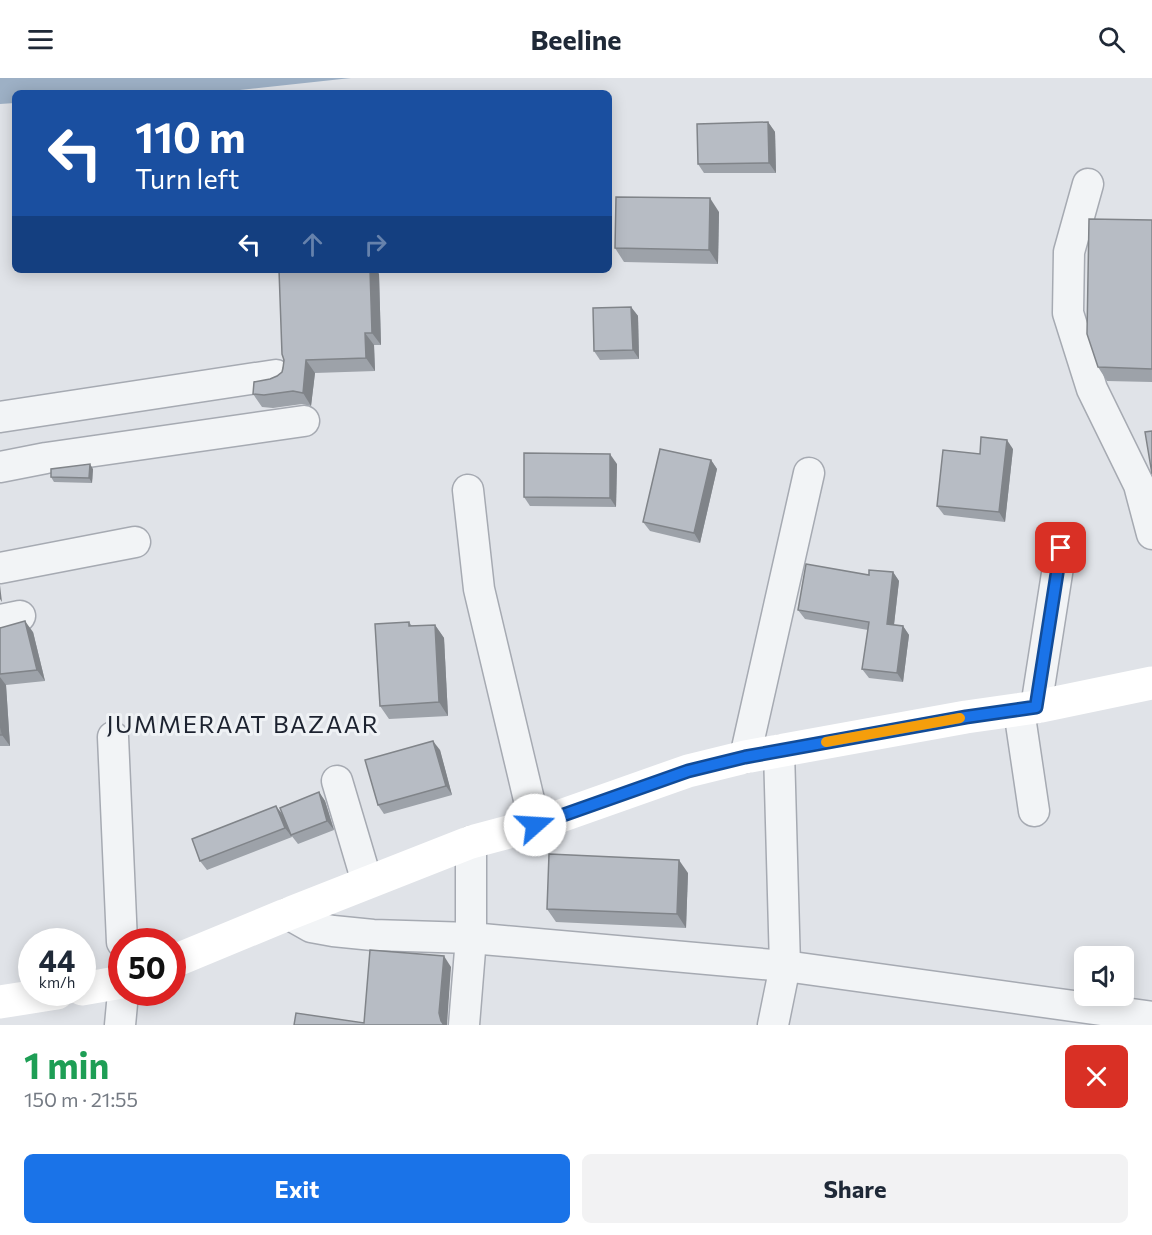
<!DOCTYPE html>
<html lang="en">
<head>
<meta charset="utf-8">
<style>
	:root { --surface:#fff; --page:#f2f2f3; --text:#1f2937; --muted:#747a83; --accent:#1a73e8 }
	body { margin:0; font-family:Commissioner,sans-serif; background:var(--page); color:var(--text); height:100vh; display:flex; flex-direction:column; font-size:22px; white-space:nowrap }
	* { box-sizing:border-box; margin:0 }
	p { font-size:20px; color:var(--muted) }
	.icon { flex:none; width:33px; height:33px; fill:none; stroke:currentColor; stroke-width:2; stroke-linecap:round; stroke-linejoin:round }
	.map { position:relative; height:947px; overflow:hidden }
	.sheet { display:flex; flex-direction:column; background:var(--surface); flex:1 }
	.sheet>* { flex:none }
	.top-card { position:absolute; left:12px; top:12px; width:600px; height:183px; border-radius:9px; box-shadow:0 3px 15px #0003; background:#1a4fa0; color:#fff; overflow:hidden }
	.fabs { position:absolute; left:1074px; top:868px; display:grid; gap:12px }
	.fabs a { display:grid; place-items:center; width:60px; height:60px; border-radius:9px; background:var(--surface); box-shadow:0 3px 15px #0003; font-size:30px }
	.speed { position:absolute; left:18px; top:850px; display:flex; gap:12px; font-size:30px; font-weight:700; text-align:center }
	.speed>* { display:grid; place-content:center; width:78px; height:78px; border-radius:50%; background:var(--surface); box-shadow:0 3px 15px #0003; line-height:1 }
	.speed small { font-size:15px; font-weight:400 }
	.speed .limit { border:9px solid #d22; background:#fff; color:#111 }
	.pin { position:absolute; display:grid; place-items:center; width:51px; height:51px; color:#fff; margin:-26px; border-radius:12px; box-shadow:0 3px 9px #0006 }
	.me { position:absolute; width:66px; margin:-33px; rotate:71deg; stroke-linejoin:round; filter:drop-shadow(0 0 4px #0008) }
	.turn { display:flex; align-items:center; gap:21px; height:126px; padding:0 24px; font-size:27px }
	.turn .icon { width:78px; height:78px; stroke-width:2.5 }
	.turn b { display:block; font-size:42px; line-height:51px }
	.lanes { display:flex; align-items:center; height:57px; padding:0 24px; background:#0003; justify-content:center; gap:30px; direction:ltr }
	.lanes .off { opacity:.35 }
	.round { display:grid; place-items:center; flex:none; width:63px; height:63px; border-radius:9px; background:var(--page) }
	.headline { display:flex; align-items:center; justify-content:space-between; height:102px; padding:0 24px }
	h1 { font-size:36px; font-weight:700; line-height:45px; color:#1e9e55 }
	.cta { display:flex; gap:12px; margin-top:auto; padding:12px 24px }
	.cta a { flex:1; height:69px; border-radius:9px; background:var(--accent); color:#fff; font-size:24px; font-weight:700; line-height:69px; text-align:center }
	.cta a+a { background:var(--page); color:var(--text) }
	header { display:flex; justify-content:space-between; align-items:center; height:78px; padding:0 24px; background:var(--surface); font-size:27px; font-weight:700 }
	.map>svg:first-child { display:block }
</style>
</head>
<body>
<header><svg class="icon" aria-label="menu" viewBox="0 0 24 24"><path d="M4 6h16M4 12h16M4 18h16"/></svg>Beeline<svg class="icon" aria-label="search" viewBox="0 0 24 24"><circle cx="10" cy="10" r="6"/><path d="M15 15l6 6"/></svg></header>
<div class="map">
<svg width="1152" height="947" viewBox="0 0 1152 947">
	<rect width="100%" height="100%" fill="#e0e3e8"/>
	<polygon fill="#9db0c5" points="0,0 351,0 212,15 15,15 15,25 0,26"/>
	<g fill="none" stroke-linecap="round" stroke-linejoin="round">
		<g stroke="#a6aab2" stroke-width="33">
			<g id="minor">
				<polyline points="1088,106 1069,174 1068,235 1092,311 1139,407 1152,456"/>
				<polyline points="0,339 276,297"/>
				<polyline points="0,389 46,380 304,343"/>
				<polyline points="468,412 479,511 535,747"/>
				<polyline points="0,490 135,464"/>
				<polyline points="0,542 20,538"/>
				<polyline points="1036,629 1061,470"/>
				<polyline points="1019,632 1034,733"/>
				<polyline points="113,659 122,864"/>
				<polyline points="745,679 809,395"/>
				<polyline points="337,703 367,804"/>
				<polyline points="288,836 311,849 333,853 373,857 471,860 785,888 1152,939"/>
				<polyline points="120,947 123,915"/>
				<polyline points="464,947 471,860 471,764"/>
				<polyline points="773,947 785,888 779,673"/>
			</g>
		</g>
		<use href="#minor" stroke="#f2f4f6" stroke-width="30"/>
		<g stroke="#fff" stroke-width="33">
			<polyline points="172,884 288,836 471,764 535,747 688,693 745,679 966,639 1036,629 1152,605"/>
			<polyline points="82,911 122,904"/>
			<polyline points="0,924 57,915"/>
		</g>
	</g>
	<g fill="#9da2a9">
		<polygon points="768,44 775,54 776,95 704,95 698,86"/>
		<polygon points="719,134 718,186 624,184 615,170"/>
		<polygon points="1152,142 1152,304 1107,303 1098,289"/>
		<polygon points="279,192 376,192 379,196 381,267 374,267 375,293 315,295 311,328 302,326 273,330 262,329 253,316 270,301 277,298 282,294 284,282"/>
		<polygon points="631,229 638,238 639,281 600,282 594,273"/>
		<polygon points="1013,371 1005,444 944,437 937,428 980,376"/>
		<polygon points="711,382 717,391 700,465 650,453 643,444"/>
		<polygon points="617,386 616,429 530,428 524,419"/>
		<polygon points="93,391 92,405 54,404 51,399"/>
		<polygon points="893,494 899,503 894,547 903,548 909,557 903,604 869,600 862,591 868,552 805,541 798,532 869,497"/>
		<polygon points="409,544 412,548 435,547 444,560 448,638 389,641 380,628"/>
		<polygon points="0,549 33,554 45,603 6,607 10,668 0,668"/>
		<polygon points="440,672 452,717 384,736 378,727"/>
		<polygon points="319,714 325,723 334,752 298,766 291,757 284,740 292,759 207,792 200,783 283,737"/>
		<polygon points="688,795 686,850 556,844 547,831"/>
	</g>
	<g fill="#808489">
		<polygon points="768,44 775,54 776,95 769,85"/>
		<polygon points="710,120 719,134 718,186 709,172"/>
		<polygon points="370,192 376,192 379,196 381,267 372,255"/>
		<polygon points="631,229 638,238 639,281 633,272"/>
		<polygon points="365,255 374,267 375,293 366,280"/>
		<polygon points="306,282 315,295 311,328 303,315"/>
		<polygon points="1007,362 1013,371 1005,444 999,434"/>
		<polygon points="610,376 617,386 616,429 610,420"/>
		<polygon points="711,382 717,391 700,465 694,455"/>
		<polygon points="90,386 93,391 92,405 89,400"/>
		<polygon points="893,494 899,503 893,555 887,546"/>
		<polygon points="0,506 0,507 2,524 0,521"/>
		<polygon points="25,543 33,554 45,603 37,592"/>
		<polygon points="435,547 444,560 448,638 439,624"/>
		<polygon points="903,548 909,557 903,604 897,595"/>
		<polygon points="0,599 6,607 10,668 2,657 0,626"/>
		<polygon points="433,663 440,672 452,717 446,708"/>
		<polygon points="319,714 325,723 334,752 327,743"/>
		<polygon points="276,728 283,737 292,759 285,750"/>
		<polygon points="679,782 688,795 686,850 677,836"/>
		<polygon points="444,878 451,889 447,947 443,947 441,943 439,935"/>
	</g>
	<g fill="#b7bcc4" stroke="#808489" stroke-width="1.5">
		<polygon points="768,44 769,85 698,86 697,46"/>
		<polygon points="616,119 710,120 709,172 615,170"/>
		<polygon points="1089,141 1152,142 1152,291 1098,289 1087,256"/>
		<polygon points="279,192 370,192 372,255 365,255 366,280 306,282 303,315 293,313 264,317 253,316 254,304 270,301 277,298 282,294 283,290 284,282 282,276"/>
		<polygon points="631,229 633,272 594,273 593,230"/>
		<polygon points="1152,353 1152,396 1145,354"/>
		<polygon points="981,359 1007,362 999,434 937,428 943,372 980,376"/>
		<polygon points="660,371 711,382 694,455 643,444"/>
		<polygon points="524,375 610,376 610,420 524,419"/>
		<polygon points="90,386 89,400 51,399 51,391"/>
		<polygon points="806,486 869,497 869,492 893,494 887,546 903,548 897,595 862,591 869,544 798,532"/>
		<polygon points="25,543 37,592 0,596 0,550"/>
		<polygon points="409,544 409,548 435,547 439,624 380,628 375,546"/>
		<polygon points="0,626 2,657 0,657"/>
		<polygon points="433,663 446,708 378,727 365,682"/>
		<polygon points="319,714 327,743 291,757 280,730"/>
		<polygon points="276,728 285,750 200,783 192,761"/>
		<polygon points="549,776 679,782 677,836 547,831"/>
		<polygon points="370,872 444,878 439,935 441,943 444,947 294,947 296,935 364,945"/>
	</g>
	<g fill="none" stroke-linecap="round" stroke-linejoin="round">
		<g stroke="#114b97" stroke-width="15">
			<polyline id="route" points="535,747 688,693 745,679 966,639 1036,629 1061,470"/>
		</g>
		<use href="#route" stroke="#1a73e8" stroke-width="10"/>
		<polyline stroke="#f59e0b" stroke-width="10" points="826,664 960,640"/>
	</g>
	<g text-anchor="middle" stroke-width="6" stroke-linejoin="round" paint-order="stroke">
		<g font-size="24" letter-spacing="1.5" fill="#1c222f" stroke="#eff2f5">
			<text x="243" y="655">JUMMERAAT BAZAAR</text>
		</g>
	</g>
</svg>
<div class="fabs">
<a><svg class="icon" aria-label="sound" viewBox="0 0 24 24"><path d="M4 9h4l5-4v14l-5-4H4zM17 9q2 3 0 6"/></svg></a>
</div>
<div class="speed"><div>44<small>km/h</small></div><div class="limit">50</div></div>
<div class="pin" style="left:1061px;top:470px;background:#d93025"><svg class="icon" aria-label="arrive" viewBox="0 0 24 24"><path d="M6 21V4h12l-3 4 3 4H6"/></svg></div>
<svg class="me" style="left:535px;top:747px" viewBox="-20 -20 40 40"><circle r="19" fill="#fff"/><path d="M0-13L10 11 0 6-10 11z" fill="#1a73e8"/></svg>
<div class="top-card">
<div class="turn"><svg class="icon" aria-label="left" viewBox="0 0 24 24"><path d="M17 20v-9H6M10 6l-5 5 5 5"/></svg><div><b>110 m</b>Turn left</div></div>
<div class="lanes"><svg class="icon" aria-label="left" viewBox="0 0 24 24"><path d="M17 20v-9H6M10 6l-5 5 5 5"/></svg><svg class="icon off" aria-label="ahead" viewBox="0 0 24 24"><path d="M12 20V5M6 11l6-6 6 6"/></svg><svg class="icon off" aria-label="right" viewBox="0 0 24 24"><path d="M7 20v-9h11M14 6l5 5-5 5"/></svg></div>
</div>
</div>
<section class="sheet">
<div class="headline"><div><h1>1 min</h1><p>150 m · 21:55</p></div><a class="round" style="background:#d93025;color:#fff"><svg class="icon" aria-label="close" viewBox="0 0 24 24"><path d="M6 6l12 12M18 6L6 18"/></svg></a></div>
<div class="cta"><a>Exit</a><a>Share</a></div>
</section>
</body>
</html>
